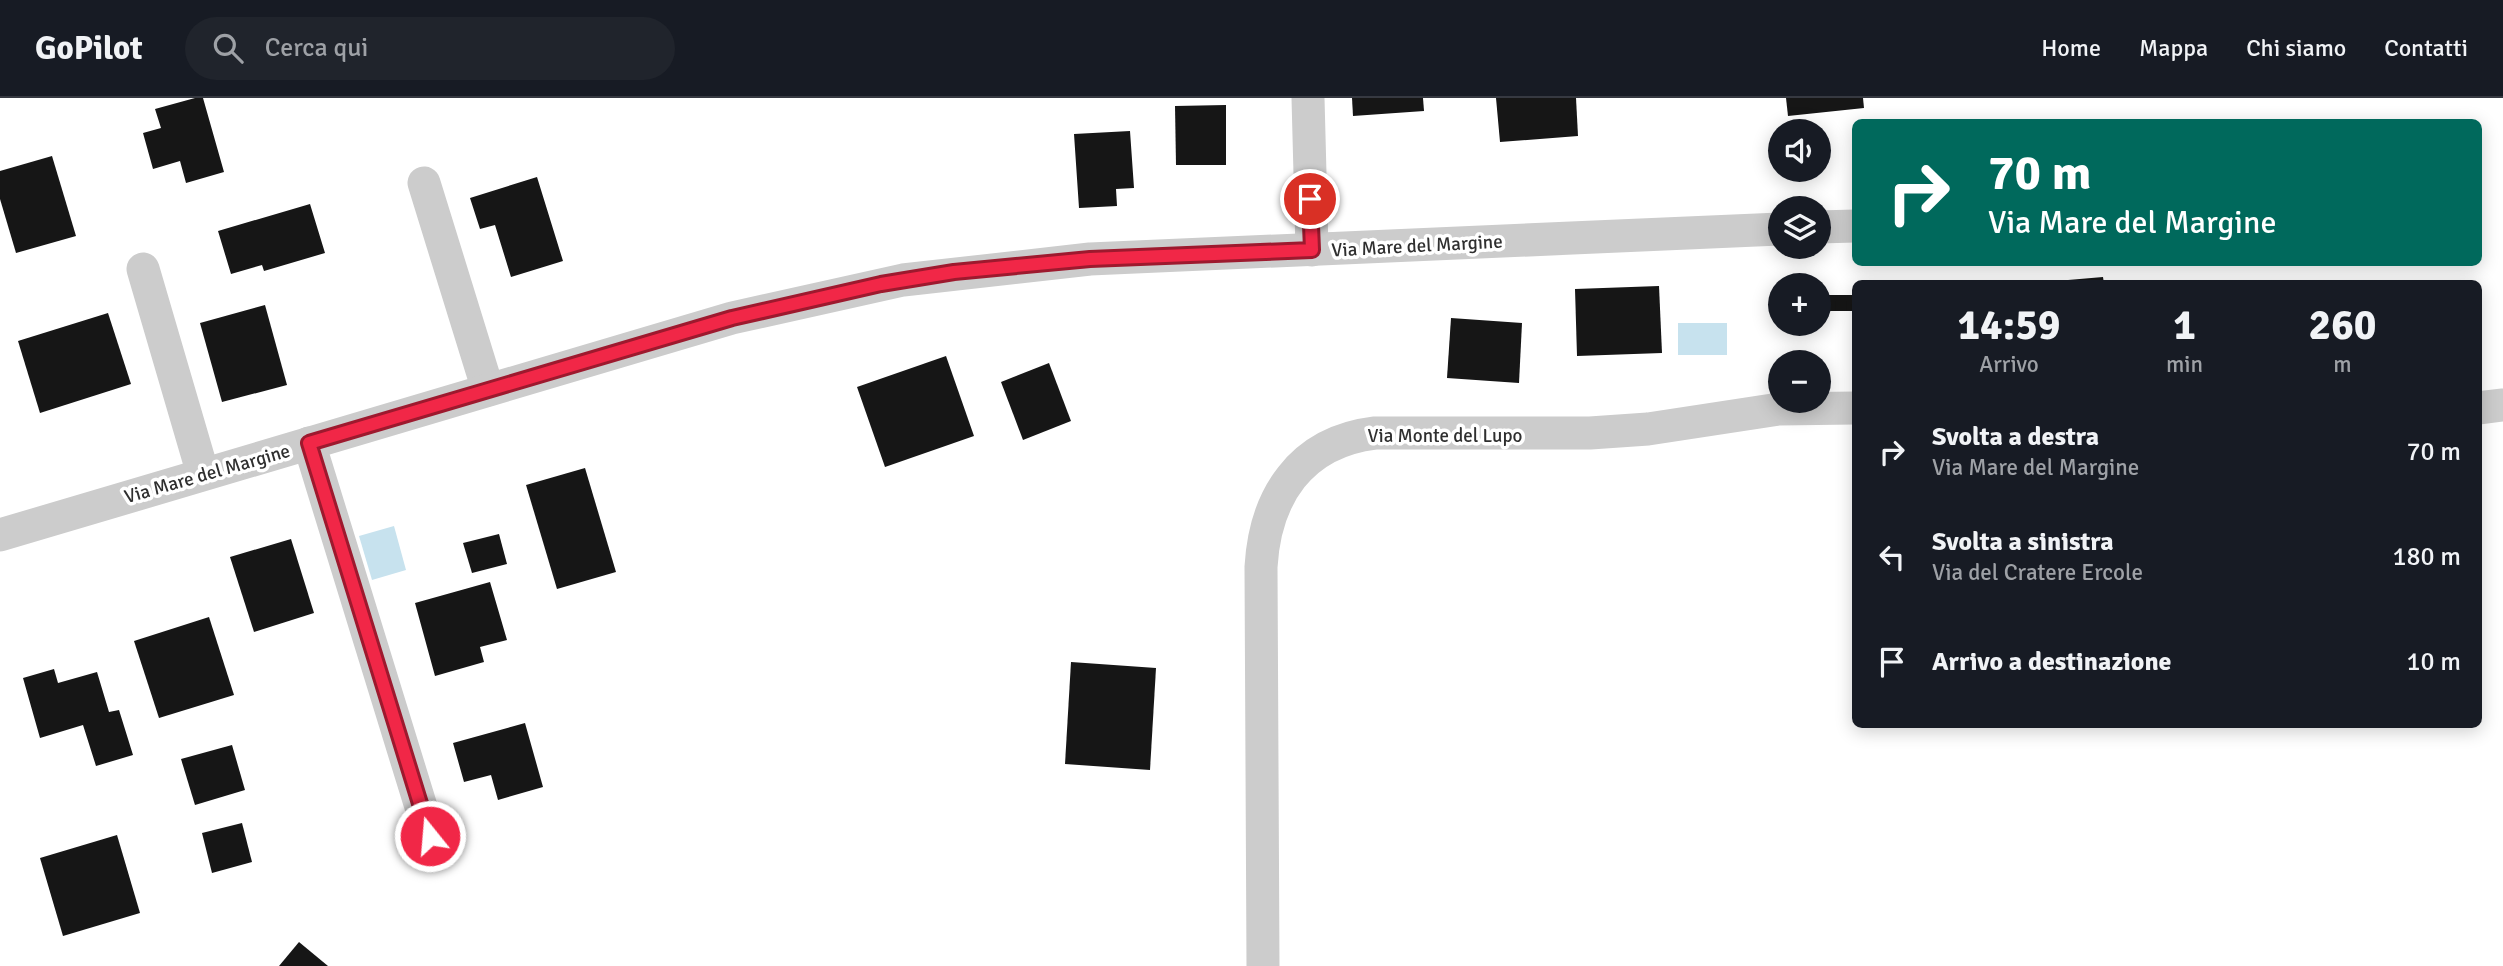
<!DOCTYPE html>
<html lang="it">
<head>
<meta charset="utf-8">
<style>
	:root { --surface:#171b24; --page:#20242c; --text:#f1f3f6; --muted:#9ea1a6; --line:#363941 }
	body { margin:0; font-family:Signika,sans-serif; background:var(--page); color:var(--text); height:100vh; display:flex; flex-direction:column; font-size:26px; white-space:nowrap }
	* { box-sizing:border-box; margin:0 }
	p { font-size:23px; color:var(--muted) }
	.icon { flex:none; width:38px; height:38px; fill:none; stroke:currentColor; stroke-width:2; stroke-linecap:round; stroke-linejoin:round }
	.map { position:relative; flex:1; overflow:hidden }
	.drawer { position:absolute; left:1852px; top:182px; width:630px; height:448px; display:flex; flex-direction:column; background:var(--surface); border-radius:10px; box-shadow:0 4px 18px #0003 }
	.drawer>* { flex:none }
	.top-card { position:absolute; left:1852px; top:21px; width:630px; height:147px; border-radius:10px; box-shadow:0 4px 18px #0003; background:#00695c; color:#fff; overflow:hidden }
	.controls { position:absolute; left:1768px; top:21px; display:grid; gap:14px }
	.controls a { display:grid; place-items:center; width:63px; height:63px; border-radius:50%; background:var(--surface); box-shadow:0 4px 18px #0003; font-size:35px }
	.pin { position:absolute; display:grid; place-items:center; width:60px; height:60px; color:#fff; margin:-30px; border:4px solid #fff; border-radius:50%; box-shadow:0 2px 7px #0007 }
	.me { position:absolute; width:77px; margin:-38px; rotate:343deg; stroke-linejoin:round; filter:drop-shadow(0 0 5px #0008) }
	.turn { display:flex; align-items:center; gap:24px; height:147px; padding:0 21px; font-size:32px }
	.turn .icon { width:91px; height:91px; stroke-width:2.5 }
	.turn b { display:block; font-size:49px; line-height:60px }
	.eta { display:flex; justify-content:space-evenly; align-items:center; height:119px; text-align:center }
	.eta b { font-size:42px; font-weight:800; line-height:49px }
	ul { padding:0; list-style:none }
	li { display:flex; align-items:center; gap:21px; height:105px; padding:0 21px }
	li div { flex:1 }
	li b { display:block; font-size:26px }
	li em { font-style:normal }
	header { display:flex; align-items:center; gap:42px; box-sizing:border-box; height:98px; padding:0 35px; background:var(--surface); border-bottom:2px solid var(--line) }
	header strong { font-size:33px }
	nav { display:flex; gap:38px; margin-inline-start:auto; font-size:24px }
	.search { width:490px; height:63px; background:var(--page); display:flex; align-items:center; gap:18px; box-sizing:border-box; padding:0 24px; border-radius:38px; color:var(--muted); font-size:26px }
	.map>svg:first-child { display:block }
</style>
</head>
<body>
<header>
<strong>GoPilot</strong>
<div class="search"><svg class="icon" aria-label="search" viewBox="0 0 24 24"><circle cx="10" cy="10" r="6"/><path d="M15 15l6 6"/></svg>Cerca qui</div>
<nav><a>Home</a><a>Mappa</a><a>Chi siamo</a><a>Contatti</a></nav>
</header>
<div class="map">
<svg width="2503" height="868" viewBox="0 0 2503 868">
	<rect width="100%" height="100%" fill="#fff"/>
	<g fill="#c7e2ee">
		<rect x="1678" y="225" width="49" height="32"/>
		<polygon points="394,428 406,472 372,482 359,438"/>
	</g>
	<g fill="#161616">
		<polygon points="195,0 203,0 224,74 186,85 180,63 153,71 143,35 161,30 155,11"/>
		<polygon points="1352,0 1423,0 1424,13 1353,18"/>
		<polygon points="1496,0 1576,0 1578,38 1500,44"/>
		<polygon points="1786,0 1863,0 1864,10 1788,18"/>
		<polygon points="1226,7 1226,67 1176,67 1175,8"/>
		<polygon points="1130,33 1134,90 1116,91 1117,108 1079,110 1074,36"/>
		<polygon points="52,58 76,138 16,155 0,101 0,73"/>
		<polygon points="537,79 563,163 511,179 495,127 480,131 470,100"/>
		<polygon points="310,106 325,155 264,173 262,167 231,176 218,133"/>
		<polygon points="2103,179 2104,186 2068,186 2068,182"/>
		<polygon points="1659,188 1662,255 1577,258 1575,191"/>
		<rect x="1818" y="197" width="37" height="16"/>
		<polygon points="265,207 287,287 222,304 200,225"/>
		<polygon points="108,215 131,286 40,315 18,243"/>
		<polygon points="1451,220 1522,225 1519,285 1447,280"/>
		<polygon points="946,258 974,338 885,369 857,289"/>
		<polygon points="1049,265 1071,323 1023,342 1001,284"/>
		<polygon points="585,370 616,474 557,491 526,387"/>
		<polygon points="499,436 507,466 472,475 463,445"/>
		<polygon points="291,441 314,515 254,534 230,459"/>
		<polygon points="490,484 507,542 480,549 484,564 435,578 415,505"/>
		<polygon points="209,519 234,597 159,620 134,543"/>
		<polygon points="1071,564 1156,570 1150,672 1065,666"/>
		<polygon points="54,571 58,585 97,574 109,614 119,612 133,657 96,668 83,627 40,640 23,580"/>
		<polygon points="525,625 543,689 498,702 491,677 464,684 453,645"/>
		<polygon points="232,647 245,692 195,707 181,661"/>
		<polygon points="242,725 252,764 212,775 202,735"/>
		<polygon points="117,737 140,815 63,838 40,760"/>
		<polygon points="299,844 328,868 279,868"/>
	</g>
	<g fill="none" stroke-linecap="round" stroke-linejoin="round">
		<g stroke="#ccc" stroke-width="33">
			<polyline points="1308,0 1312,152"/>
			<polyline points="424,85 488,292"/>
			<polyline points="1818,129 1855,128"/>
			<polyline points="143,171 203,376"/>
			<polyline points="2478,310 2503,307"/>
			<polyline points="309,345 430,738"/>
			<polyline points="0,437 732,220 903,182 1090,161 1780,131"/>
			<path d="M1263 868 1261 469C1265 399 1300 344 1375 335H1590L1648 331 1779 311 1855 310"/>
		</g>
	</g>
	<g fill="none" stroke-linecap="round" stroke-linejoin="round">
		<g stroke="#9d192e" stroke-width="18">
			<polyline id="route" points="430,738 309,345 732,220 881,186 954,174 1090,161 1312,152 1310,101"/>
		</g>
		<use href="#route" stroke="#f12747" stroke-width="12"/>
	</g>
	<g text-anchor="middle" stroke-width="7" stroke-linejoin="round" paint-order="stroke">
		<g font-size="19" fill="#2f2f2f" stroke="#fff">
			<text transform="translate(1417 147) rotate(-3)" y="7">Via Mare del Margine</text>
			<text x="1445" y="344">Via Monte del Lupo</text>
			<text transform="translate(207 375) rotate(-16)" y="7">Via Mare del Margine</text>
		</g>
	</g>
</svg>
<div class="controls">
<a><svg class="icon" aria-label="sound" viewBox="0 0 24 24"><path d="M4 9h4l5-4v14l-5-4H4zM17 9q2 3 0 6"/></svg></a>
<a><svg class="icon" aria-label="layers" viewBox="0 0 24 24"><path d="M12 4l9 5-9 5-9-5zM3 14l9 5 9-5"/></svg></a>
<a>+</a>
<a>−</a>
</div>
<div class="pin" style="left:1310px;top:101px;background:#d93025"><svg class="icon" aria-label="arrive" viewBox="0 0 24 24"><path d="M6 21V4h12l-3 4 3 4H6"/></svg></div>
<svg class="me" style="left:430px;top:738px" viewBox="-20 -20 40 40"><circle r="17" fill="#f12747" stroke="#fff" stroke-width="3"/><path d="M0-11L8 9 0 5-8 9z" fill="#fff"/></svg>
<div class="top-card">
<div class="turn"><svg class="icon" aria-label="right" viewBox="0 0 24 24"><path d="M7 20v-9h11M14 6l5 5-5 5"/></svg><div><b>70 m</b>Via Mare del Margine</div></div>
</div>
<section class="drawer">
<div class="eta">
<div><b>14:59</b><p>Arrivo</p></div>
<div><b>1</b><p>min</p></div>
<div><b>260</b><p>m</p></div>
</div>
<ul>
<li><svg class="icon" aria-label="right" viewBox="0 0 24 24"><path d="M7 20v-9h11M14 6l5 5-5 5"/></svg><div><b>Svolta a destra</b><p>Via Mare del Margine</p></div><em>70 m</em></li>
<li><svg class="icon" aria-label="left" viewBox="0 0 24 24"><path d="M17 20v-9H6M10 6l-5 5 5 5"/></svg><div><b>Svolta a sinistra</b><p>Via del Cratere Ercole</p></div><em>180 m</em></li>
<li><svg class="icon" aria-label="arrive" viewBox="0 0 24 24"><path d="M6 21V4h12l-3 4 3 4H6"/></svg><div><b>Arrivo a destinazione</b></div><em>10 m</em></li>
</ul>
</section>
</div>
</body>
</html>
